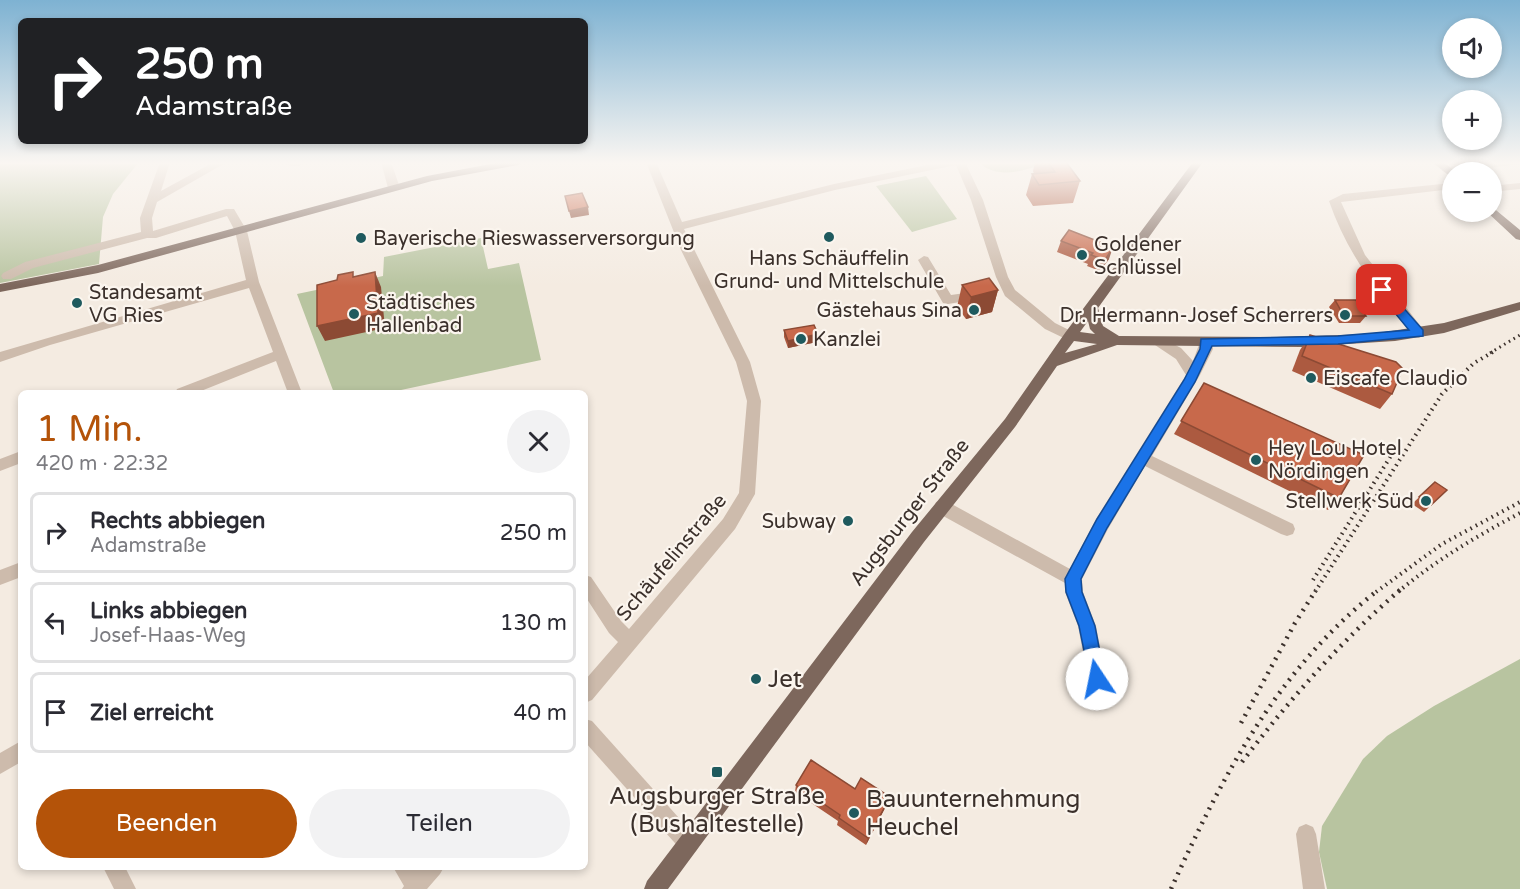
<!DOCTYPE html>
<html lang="de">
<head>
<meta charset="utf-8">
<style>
	:root { --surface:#fff; --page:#f2f2f3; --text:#2b2b33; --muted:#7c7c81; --line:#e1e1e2; --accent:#b45309 }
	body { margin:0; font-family:"Varela Round",sans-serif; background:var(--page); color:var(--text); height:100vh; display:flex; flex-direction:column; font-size:22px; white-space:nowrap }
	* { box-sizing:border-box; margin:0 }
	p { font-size:20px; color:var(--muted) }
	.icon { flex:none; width:33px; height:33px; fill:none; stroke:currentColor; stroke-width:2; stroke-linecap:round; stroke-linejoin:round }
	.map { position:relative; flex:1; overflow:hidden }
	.details { position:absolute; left:18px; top:390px; width:570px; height:480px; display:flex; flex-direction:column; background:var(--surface); border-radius:9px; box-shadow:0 3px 9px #0003 }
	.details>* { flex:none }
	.top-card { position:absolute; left:18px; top:18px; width:570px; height:126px; border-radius:9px; box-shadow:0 3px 9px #0003; background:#202124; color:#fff; overflow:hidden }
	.fabs { position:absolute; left:1442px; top:18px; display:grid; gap:12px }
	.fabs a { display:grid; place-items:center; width:60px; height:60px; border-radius:50%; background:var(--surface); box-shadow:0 3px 9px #0003; font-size:30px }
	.pin { position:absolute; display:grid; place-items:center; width:51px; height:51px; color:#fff; margin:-26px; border-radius:12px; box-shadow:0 3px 9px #0006 }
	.me { position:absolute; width:66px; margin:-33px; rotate:349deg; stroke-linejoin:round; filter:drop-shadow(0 0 4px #0008) }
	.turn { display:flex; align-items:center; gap:21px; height:126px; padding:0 18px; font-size:27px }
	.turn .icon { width:78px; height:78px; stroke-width:2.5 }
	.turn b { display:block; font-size:42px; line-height:51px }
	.round { display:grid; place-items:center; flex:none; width:63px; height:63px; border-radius:32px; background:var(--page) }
	.overview { display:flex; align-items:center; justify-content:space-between; height:102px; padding:0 18px }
	h1 { font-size:36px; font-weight:600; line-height:45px; color:var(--accent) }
	.primary-button { display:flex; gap:12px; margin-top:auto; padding:12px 18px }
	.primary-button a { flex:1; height:69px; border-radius:36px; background:var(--accent); color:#fff; font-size:24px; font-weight:600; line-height:69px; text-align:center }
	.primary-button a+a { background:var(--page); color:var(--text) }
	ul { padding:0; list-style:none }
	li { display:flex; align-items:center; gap:18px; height:81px; margin:0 12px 9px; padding:0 6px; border:3px solid var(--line); border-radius:9px }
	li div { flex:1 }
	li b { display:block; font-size:22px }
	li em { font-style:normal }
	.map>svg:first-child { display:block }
</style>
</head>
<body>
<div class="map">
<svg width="1520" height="889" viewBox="0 0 1520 889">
	<rect width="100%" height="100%" fill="#f4ebe1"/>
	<g fill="#b8c4a0">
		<polygon points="0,162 139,162 113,194 103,217 99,264 0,283"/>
		<path d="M979 162H1053C1029 168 998 182 979 162Z"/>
		<polygon points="926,176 957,219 912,232 876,186"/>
		<polygon points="481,238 488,269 519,263 541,360 387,393 334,393 297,294 383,276 384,257"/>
		<polygon points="1520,659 1520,889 1327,889 1319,852 1322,826 1363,759 1387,736 1434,706"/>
	</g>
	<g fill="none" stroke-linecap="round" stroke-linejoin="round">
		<g fill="#cdbbac" fill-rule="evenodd">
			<polygon points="160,162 170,162 161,191 214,162 227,162 157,202 152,218 153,231 226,209 234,209 247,231 259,282 302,393 288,393 276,361 196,393 175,393 177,389 273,352 249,288 50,345 0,362 0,352 246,280 235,231 227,216 156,238 147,238 33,268 11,279 3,279 1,276 3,273 25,262 141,232 140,218"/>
			<path d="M282 162H308C303 167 287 167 282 162Z"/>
			<polygon points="381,162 391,162 400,188 398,190 390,190 388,188"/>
			<polygon points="646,162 656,162 682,222 834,184 942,162 965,162 983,200 1008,277 1015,290 1055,323 1075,333 1077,336 1070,341 1045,329 1005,296 996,277 971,200 956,165 835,190 684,229 750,362 761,401 755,494 735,529 592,700 585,703 585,680 618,642 609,633 585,596 585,575 591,577 621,621 629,629 723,519 739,493 747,401 736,362 681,250"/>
			<polygon points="1489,162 1520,162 1520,164 1447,173 1441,170 1447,167"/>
			<path d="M1452 183V189L1341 202 1365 255 1426 333 1419 338 1414 336C1379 294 1347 254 1329 201L1343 194Z"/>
			<polygon points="1520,183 1520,189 1491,192 1491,186"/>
			<polygon points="924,256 928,257 951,295 979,291 985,295 984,298 948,304 943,303 918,260"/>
			<polygon points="1160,337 1181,348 1193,361 1201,339 1211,339 1213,349 1200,375 1152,456 1293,524 1295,529 1293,534 1287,536 1281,534 1145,466 1108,529 1082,579 1083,592 1096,626 1106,679 1103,685 1097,688 1091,685 1088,679 1078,626 1065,592 1065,583 936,512 934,507 936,502 942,500 948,502 1070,569 1096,519 1186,375 1176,359 1155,345 1153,342"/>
			<polygon points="21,451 21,463 0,471 0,459"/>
			<polygon points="21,562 21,577 0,585 0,570"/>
			<polygon points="585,719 592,721 696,837 699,844 696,851 689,854 682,851 585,742"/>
			<polygon points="21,741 21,762 0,774 0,753"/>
			<polygon points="1306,824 1313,827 1316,834 1325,889 1303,889 1296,834 1299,827"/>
			<polygon points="103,867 125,867 136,889 114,889"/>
			<polygon points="393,867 444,867 440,874 427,889 402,889 404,886"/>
		</g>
		<g fill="#7d675c" fill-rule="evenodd">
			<polygon points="501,162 523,162 518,165 432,181 98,273 0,292 0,284 98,265 427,176"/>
			<path d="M1193 162H1203L1098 308 1103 326 1119 336 1277 337 1371 334 1444 323 1520 302V310L1444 333 1395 341 1301 347 1117 345 1057 366 1015 427 924 542 668 889H644L647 881 912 532 1005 419 1065 333ZM1088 321 1090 329 1095 334 1080 332ZM1074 341 1097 344 1065 353Z"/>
			<polygon points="1432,162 1443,162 1456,172 1452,172 1452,178"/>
			<polygon points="1491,206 1520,230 1520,240 1516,239 1487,212 1491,212"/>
		</g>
		<polyline stroke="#3b302b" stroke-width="3" stroke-dasharray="1.5 4" stroke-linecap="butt" points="1490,353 1520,335"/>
		<g stroke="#3b302b" stroke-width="4" stroke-dasharray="1.5 4.5" stroke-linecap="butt">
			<polyline points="1313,580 1399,443"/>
			<polyline points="1315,592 1442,394 1474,363 1493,352"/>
			<polyline points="1376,592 1442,544 1520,502"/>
			<path d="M1398 592C1436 560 1477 536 1520 513"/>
		</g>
		<g stroke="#3b302b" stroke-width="4.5" stroke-dasharray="2 6" stroke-linecap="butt">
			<polyline points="1241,723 1295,623 1316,590"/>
			<path d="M1242 762C1290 699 1340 642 1400 590"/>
			<path d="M1171 889C1223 775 1277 670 1378 590"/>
		</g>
	</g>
	<g fill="#ac5a40">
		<polygon points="1035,162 1066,162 1080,181 1073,203 1033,206 1026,195 1032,174 1034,174 1033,171"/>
		<polygon points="1061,241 1109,259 1100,271 1087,266 1088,264 1057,252"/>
		<polygon points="962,285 998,290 992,312 966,319 957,307"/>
		<polygon points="1335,300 1366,316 1360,323 1339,323 1329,307"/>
		<polygon points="784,330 817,342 788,348 784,337"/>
		<polygon points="1310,335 1392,394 1380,409 1292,371 1300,350"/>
		<polygon points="1204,383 1339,498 1328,510 1174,434"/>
		<polygon points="1435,482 1447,490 1424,512 1412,504"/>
		<polygon points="796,785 855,789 887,804 866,845 837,825 838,821 795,792"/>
	</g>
	<g fill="#8c4a34">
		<polygon points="588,207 589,215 571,218 569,211"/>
		<polygon points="1113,247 1109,259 1100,271 1105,260"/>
		<polygon points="375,272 381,287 385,328 325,341 317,326"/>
		<polygon points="998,290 992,312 966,319 971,297"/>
		<polygon points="818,334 817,342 788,348 788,341"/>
		<polygon points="890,797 887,804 866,845 868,838"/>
	</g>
	<g fill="#c8694b" stroke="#8c4a34" stroke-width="1.5">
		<polygon points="1048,162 1066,162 1080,181 1039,185 1032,174 1055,172"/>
		<polygon points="582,193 588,207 569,211 565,196"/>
		<polygon points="1069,230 1113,247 1105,260 1091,255 1093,253 1061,241"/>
		<polygon points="353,272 353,277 375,272 378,313 317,326 317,285 337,280 338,275"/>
		<polygon points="989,278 998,290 971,297 962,285"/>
		<polygon points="1335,300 1356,300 1366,316 1344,316"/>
		<polygon points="814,325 818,334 788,341 784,330"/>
		<polygon points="1310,335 1396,362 1403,369 1392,394 1302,356"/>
		<polygon points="1204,383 1364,455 1339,498 1181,421"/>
		<polygon points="1435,482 1447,490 1431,505 1419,497"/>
		<polygon points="811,760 855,789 861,778 890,797 868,838 839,818 840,815 796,785"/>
	</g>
	<linearGradient id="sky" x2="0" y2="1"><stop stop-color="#7eb2d2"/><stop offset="0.57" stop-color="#faf6f2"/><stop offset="1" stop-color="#faf6f2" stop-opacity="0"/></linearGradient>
	<rect width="1520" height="286" fill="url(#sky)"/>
	<polygon fill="#1a73e8" stroke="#114b97" stroke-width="1.5" points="1382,286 1386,288 1423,330 1423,336 1338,344 1212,346 1195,382 1107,528 1081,579 1082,592 1095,626 1105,679 1103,685 1097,687 1091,685 1079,626 1066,592 1065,579 1097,519 1184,380 1200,349 1201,339 1338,336 1409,330 1376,290"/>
	<g fill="#1f5a5e" stroke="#fbf5ee" stroke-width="2">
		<circle cx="829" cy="237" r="6"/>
		<circle cx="361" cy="238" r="6"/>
		<circle cx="1082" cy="255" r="6"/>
		<circle cx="77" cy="303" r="6"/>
		<circle cx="974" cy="310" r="6"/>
		<circle cx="354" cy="314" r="6"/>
		<circle cx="1345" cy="315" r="6"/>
		<circle cx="801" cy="339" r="6"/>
		<circle cx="1311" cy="378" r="6"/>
		<circle cx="1256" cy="460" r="6"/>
		<circle cx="1426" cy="501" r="6"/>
		<circle cx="848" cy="521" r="6"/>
		<circle cx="756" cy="679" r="6"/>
		<rect x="711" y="766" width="12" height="12" rx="3"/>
		<circle cx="854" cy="813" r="6"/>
	</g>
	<g text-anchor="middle" stroke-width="4.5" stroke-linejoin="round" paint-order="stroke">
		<g font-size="20" fill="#3b302b" stroke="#fbf5ee" text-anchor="start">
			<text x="373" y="245">Bayerische Rieswasserversorgung</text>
			<text x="1094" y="251">Goldener<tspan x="1094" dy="23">Schlüssel</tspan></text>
			<text x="829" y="265" text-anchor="middle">Hans Schäuffelin<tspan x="829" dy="23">Grund- und Mittelschule</tspan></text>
			<text x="89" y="299">Standesamt<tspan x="89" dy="23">VG Ries</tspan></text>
			<text x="366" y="309">Städtisches<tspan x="366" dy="23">Hallenbad</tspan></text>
			<text x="962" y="317" text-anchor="end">Gästehaus Sina</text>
			<text x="1333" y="322" text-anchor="end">Dr. Hermann-Josef Scherrers</text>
			<text x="813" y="346">Kanzlei</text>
			<text x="1323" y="385">Eiscafe Claudio</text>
			<text x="1268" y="455">Hey Lou Hotel<tspan x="1268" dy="23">Nördingen</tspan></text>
			<text x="1414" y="508" text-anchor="end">Stellwerk Süd</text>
			<text x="836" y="528" text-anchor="end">Subway</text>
		</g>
		<g font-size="20" fill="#3b302b" stroke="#fbf5ee">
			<text transform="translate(909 512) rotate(-52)" y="7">Augsburger Straße</text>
			<text transform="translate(671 557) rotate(-50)" y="7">Schäufelinstraße</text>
		</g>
		<g font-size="24" fill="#3b302b" stroke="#fbf5ee" text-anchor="start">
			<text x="768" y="687">Jet</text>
			<text x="717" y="804" text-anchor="middle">Augsburger Straße<tspan x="717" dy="28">(Bushaltestelle)</tspan></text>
			<text x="866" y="807">Bauunternehmung<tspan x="866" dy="28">Heuchel</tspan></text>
		</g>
	</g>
</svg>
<div class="fabs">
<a><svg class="icon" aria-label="sound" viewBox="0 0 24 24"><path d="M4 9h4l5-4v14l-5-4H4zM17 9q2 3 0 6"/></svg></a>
<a>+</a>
<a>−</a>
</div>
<div class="pin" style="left:1382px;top:290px;background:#d93025"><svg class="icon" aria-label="arrive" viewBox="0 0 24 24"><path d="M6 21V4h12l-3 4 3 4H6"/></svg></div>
<svg class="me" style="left:1097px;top:679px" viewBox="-20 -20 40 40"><circle r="19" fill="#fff"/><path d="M0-13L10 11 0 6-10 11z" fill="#1a73e8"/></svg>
<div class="top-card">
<div class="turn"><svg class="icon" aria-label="right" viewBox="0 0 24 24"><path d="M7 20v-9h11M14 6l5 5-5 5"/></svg><div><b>250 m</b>Adamstraße</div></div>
</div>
<section class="details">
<div class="overview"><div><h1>1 Min.</h1><p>420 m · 22:32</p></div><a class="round"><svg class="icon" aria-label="close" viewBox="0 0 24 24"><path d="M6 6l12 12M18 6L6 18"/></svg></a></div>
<ul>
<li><svg class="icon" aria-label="right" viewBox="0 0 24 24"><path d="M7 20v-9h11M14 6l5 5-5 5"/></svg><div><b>Rechts abbiegen</b><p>Adamstraße</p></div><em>250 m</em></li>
<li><svg class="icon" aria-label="left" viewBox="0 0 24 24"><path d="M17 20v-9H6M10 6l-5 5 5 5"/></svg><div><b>Links abbiegen</b><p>Josef-Haas-Weg</p></div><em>130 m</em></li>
<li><svg class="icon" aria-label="arrive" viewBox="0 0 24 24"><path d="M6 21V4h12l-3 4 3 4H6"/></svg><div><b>Ziel erreicht</b></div><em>40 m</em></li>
</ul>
<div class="primary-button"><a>Beenden</a><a>Teilen</a></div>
</section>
</div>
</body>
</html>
